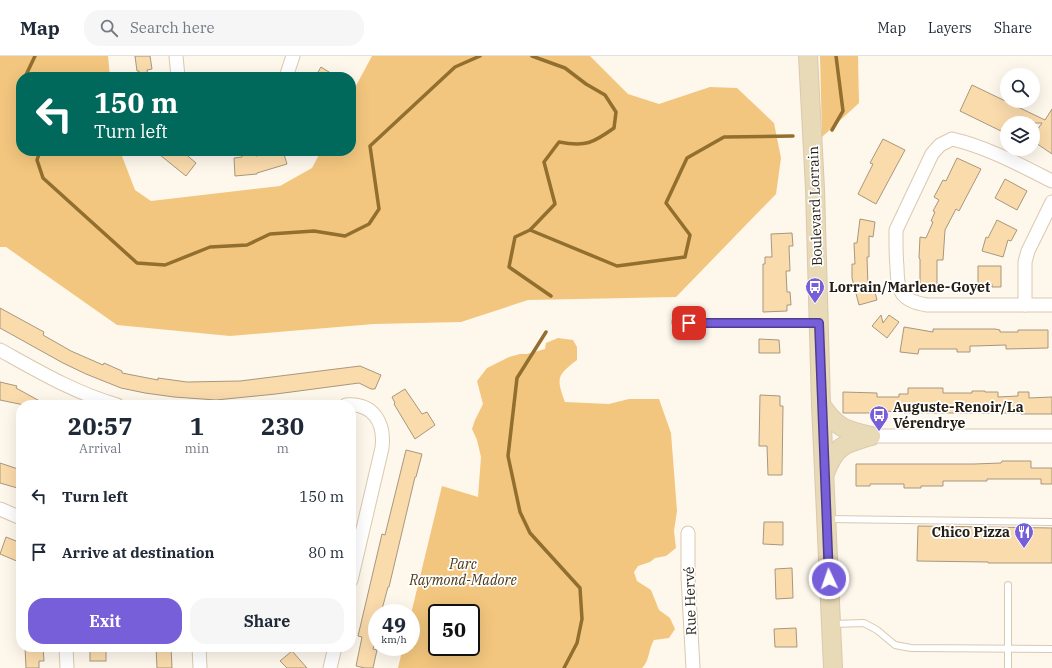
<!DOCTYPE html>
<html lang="en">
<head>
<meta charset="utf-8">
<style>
	:root { --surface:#fff; --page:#f6f6f7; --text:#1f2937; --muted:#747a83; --line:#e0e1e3; --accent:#785fda }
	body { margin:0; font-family:"IBM Plex Serif",serif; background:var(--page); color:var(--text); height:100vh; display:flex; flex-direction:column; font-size:15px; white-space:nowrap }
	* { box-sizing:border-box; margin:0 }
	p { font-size:13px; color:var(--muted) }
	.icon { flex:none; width:22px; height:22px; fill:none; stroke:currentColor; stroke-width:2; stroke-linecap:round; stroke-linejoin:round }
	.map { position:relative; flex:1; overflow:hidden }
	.details { position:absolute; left:16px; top:344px; width:340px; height:252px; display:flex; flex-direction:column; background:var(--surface); border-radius:16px; box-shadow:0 4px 16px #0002 }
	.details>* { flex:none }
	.top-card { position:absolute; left:16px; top:16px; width:340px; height:84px; border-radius:16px; box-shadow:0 4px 16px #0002; background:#00695c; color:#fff; overflow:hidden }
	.controls { position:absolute; left:1000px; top:12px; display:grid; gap:8px }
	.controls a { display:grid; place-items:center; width:40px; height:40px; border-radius:50%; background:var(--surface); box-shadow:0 4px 16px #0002; font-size:20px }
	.speed { position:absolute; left:368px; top:548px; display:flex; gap:8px; font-size:20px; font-weight:700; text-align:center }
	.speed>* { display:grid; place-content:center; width:52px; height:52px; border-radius:50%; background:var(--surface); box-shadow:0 4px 16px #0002; line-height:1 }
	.speed small { font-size:10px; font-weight:400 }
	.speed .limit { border:2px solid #111; border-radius:6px; background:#fff; color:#111 }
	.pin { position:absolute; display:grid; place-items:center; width:34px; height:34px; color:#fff; margin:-17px; border-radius:8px; box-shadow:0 2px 6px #0006 }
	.me { position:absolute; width:44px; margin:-22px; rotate:357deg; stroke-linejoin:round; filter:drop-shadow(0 0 3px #0008) }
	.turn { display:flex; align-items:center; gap:14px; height:84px; padding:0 12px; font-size:18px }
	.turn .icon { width:52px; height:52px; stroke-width:2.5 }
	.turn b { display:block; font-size:28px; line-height:34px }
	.eta { display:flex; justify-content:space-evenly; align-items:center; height:68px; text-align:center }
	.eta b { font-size:24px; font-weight:800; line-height:28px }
	.primary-button { display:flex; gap:8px; margin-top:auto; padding:8px 12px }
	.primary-button a { flex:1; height:46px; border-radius:16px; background:var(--accent); color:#fff; font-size:16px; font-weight:800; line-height:46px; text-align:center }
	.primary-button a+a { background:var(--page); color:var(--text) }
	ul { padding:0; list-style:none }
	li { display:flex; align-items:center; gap:12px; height:56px; padding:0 12px }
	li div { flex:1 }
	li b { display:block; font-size:15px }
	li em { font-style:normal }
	header { display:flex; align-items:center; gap:24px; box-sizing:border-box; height:56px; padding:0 20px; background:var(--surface); border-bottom:1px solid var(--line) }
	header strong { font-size:19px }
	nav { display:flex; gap:22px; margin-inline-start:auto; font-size:14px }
	.search { width:280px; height:36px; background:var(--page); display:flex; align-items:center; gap:10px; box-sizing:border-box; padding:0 14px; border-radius:16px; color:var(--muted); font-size:15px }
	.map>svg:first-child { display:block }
</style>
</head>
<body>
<header>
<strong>Map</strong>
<div class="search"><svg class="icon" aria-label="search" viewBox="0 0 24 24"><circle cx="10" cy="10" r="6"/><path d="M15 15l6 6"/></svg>Search here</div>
<nav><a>Map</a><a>Layers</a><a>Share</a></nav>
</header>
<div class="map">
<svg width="1052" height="612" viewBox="0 0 1052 612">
	<rect width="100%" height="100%" fill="#fef7ec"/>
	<g fill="#f2c67e" fill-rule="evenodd">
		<polygon points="0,0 108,0 110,21 21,21 21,95 120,95 135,134 151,145 280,130 312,112 321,95 351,95 351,39 372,0 590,0 628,38 659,48 710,31 737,32 774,67 781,102 776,138 676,241 528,244 461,266 374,268 230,280 117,269 6,191 0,191"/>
		<polygon points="820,0 858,0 859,47 822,81"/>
		<path d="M558 282 573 284 577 291V304C557 319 556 322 565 346L609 348 629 343H659L671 377 677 455 674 475 676 492 666 500 655 502 650 506 638 510 634 516 637 525 651 534 659 554 670 562 675 573 669 582 654 584C648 594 650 604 642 612H398L403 591H411V558L442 430 478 441 481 401 477 384 472 373 475 364 483 348 477 325 487 312 509 301 520 298H527L545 293 546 287ZM437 557H471V591H437Z"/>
	</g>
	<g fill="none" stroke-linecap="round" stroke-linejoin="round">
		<g stroke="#926e2f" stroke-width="3.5">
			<path d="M532 0 565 12 586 28 605 39 616 56 614 72C593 87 586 91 559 86L544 106 555 148 530 174 515 181 509 211 551 240"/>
			<polyline points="25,21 35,0"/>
			<polyline points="832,74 843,55 836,0"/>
			<polyline points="40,95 37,104 43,122 137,207 165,209 210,191 247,189 270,178 314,175 345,180 369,168 379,153 370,90 455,11 480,0"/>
			<polyline points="530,174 617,210 685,201 690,179 666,147 687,102 724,81 793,80"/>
			<polyline points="546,276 517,322 508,400 520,456 530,477 580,532 582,563 577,587 564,612"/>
		</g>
	</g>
	<g fill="#fadbac" stroke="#a8977e">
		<polygon points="135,0 150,0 152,13 147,14 148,21 139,21 139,15 137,15"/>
		<polygon points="321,11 337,21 315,21"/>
		<polygon points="972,29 1045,64 1052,53 1052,98 1033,85 1033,80 1042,67 1007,67 1007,78 960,55"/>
		<polygon points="883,83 905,94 876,148 858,138 873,108 870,107"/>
		<polygon points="155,95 182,95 196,107 186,120"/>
		<polygon points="276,95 283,95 287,108 257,117 257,118 235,120 234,102 242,101 242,99 255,98 256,100"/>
		<polygon points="957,102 981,113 959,155 956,153 945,174 943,204 937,204 937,229 920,229 920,203 919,202 920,181 926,182 933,166 931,165 935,156 933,155 939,144 934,141 943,124 946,125"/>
		<polygon points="1005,123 1027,135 1017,154 995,142"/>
		<polygon points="860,163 875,166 873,181 869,180 869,201 867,201 868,230 873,228 877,244 859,249 852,222 852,208 855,208 854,187 857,187"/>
		<polygon points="997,164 1017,174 1011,185 1008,184 1003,201 982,195 986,181 988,182"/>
		<polygon points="792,177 793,190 789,190 790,215 786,215 787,236 790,236 791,249 787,249 787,255 763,256 763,208 765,208 765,201 772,201 771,178"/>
		<polygon points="978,210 1001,210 1001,231 992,231 992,228 978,229"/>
		<polygon points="0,252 44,276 43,279 71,295 103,309 104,307 122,315 122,317 158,324 158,322 187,326 240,325 360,310 381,319 375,333 371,333 359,327 276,338 216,344 174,341 145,337 121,332 86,318 63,307 0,272"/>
		<polygon points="881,259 883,267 889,259 899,266 887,282 872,270"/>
		<polygon points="904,271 933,276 933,273 995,273 1000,274 1000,276 1018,276 1018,274 1048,274 1048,292 1006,293 1006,289 974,290 970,290 970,296 957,296 957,293 919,293 918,298 900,296"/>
		<polygon points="759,283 779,284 780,297 759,297"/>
		<polygon points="0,326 17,330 16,332 47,349 24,349 0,344"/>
		<polygon points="908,332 943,332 943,337 972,337 972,335 985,335 985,336 998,336 998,341 1018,340 1018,336 1029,336 1029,342 1052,341 1052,358 1021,358 1021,357 904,357 904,356 884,355 884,357 843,357 843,336 877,337 877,341 899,341 899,338 908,338"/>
		<polygon points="405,333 422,358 427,356 435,369 415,383 394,348 395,347 392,341"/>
		<polygon points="760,339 780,340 780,350 783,350 782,419 768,419 767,390 759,390"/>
		<polygon points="406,394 422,398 416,421 415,421 389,531 388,531 381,557 377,556 377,578 373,593 377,594 373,612 365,612 356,610 362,581 358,580 382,478 385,479"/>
		<polygon points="1002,405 1031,405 1031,412 1052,412 1052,428 1041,428 1041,423 987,423 987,425 943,425 943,430 921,430 921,432 904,432 904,428 870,428 870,430 856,430 856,408 974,408 1001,407"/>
		<polygon points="0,407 21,414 21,433 0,427"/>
		<polygon points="764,466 783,466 783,489 763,488"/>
		<polygon points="918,470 1052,472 1052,507 988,507 988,506 917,505"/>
		<polygon points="6,481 21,487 21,500 19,506 0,498"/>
		<polygon points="792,512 793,542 776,543 775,513"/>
		<polygon points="796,572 797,591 775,591 774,573"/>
		<polygon points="25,591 43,591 44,605 39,605 39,612 26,612"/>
		<rect x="90" y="591" width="16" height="14"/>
		<polygon points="156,591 171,591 172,612 157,612"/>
		<polygon points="292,595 307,612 287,612 280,605"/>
	</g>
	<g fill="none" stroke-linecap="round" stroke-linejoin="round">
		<g stroke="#dac9ae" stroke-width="8">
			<g id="service">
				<polyline points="675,266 717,268 818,267"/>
				<polyline points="828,463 1052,466"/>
				<polyline points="1008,529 1008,612"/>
				<polyline points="833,568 864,567 877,574 895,589 911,592 1052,593"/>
			</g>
		</g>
		<g stroke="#dac9ae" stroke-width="15">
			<g id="minor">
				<polyline points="176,0 178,21"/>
				<polyline points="286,21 293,0"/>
				<path d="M1052 125C1020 109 987 91 952 83L940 89 932 98 896 174V183C896 192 896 201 897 211 897 235 901 245 927 249H1052"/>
				<polyline points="1025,249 1025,206 1028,195 1052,146"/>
				<path d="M0 294C38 315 75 337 117 349"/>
				<path d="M346 349C374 347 385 367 382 392L351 524"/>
				<polyline points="871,380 1052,380"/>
				<polyline points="0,453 21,462"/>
				<polyline points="688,477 688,521 693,612"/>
				<polyline points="66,591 67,612"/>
				<polyline points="199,591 200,612"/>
				<polyline points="330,612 335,591"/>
			</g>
		</g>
		<g stroke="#dac9ae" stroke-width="20">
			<g id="secondary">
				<polyline points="808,0 815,133 821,349 833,612"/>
				<path d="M821 349C837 372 844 374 871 380"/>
				<path d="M825 417C836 389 844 388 871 380"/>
			</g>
		</g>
		<use href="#service" stroke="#fff" stroke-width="6"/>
		<use href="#minor" stroke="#fff" stroke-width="13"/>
		<use href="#secondary" stroke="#e8d9b7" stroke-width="18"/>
	</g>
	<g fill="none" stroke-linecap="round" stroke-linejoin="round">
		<g stroke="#4e3e8e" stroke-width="10">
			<polyline id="route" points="689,267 819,267 829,523"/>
		</g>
		<use href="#route" stroke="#785fda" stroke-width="7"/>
	</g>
	<defs>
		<g id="bus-pin" transform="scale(1)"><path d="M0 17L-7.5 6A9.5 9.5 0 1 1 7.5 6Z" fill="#785fda" stroke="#fff"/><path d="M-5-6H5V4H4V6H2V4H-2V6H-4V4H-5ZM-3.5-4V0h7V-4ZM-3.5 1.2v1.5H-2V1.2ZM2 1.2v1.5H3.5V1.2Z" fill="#fff"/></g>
		<g id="restaurant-pin" transform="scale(1)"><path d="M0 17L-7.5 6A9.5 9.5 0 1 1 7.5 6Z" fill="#785fda" stroke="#fff"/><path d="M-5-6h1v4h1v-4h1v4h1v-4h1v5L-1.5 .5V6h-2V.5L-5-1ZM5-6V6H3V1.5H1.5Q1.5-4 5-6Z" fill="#fff"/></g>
	</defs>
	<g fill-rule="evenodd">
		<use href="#bus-pin" x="815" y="231"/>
		<use href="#bus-pin" x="879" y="359"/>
		<use href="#restaurant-pin" x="1024" y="476"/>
	</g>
	<g text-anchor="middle" stroke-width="3.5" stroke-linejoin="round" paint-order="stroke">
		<g font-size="14" fill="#231d13" stroke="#fff">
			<text transform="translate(815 150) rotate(-92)" y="5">Boulevard Lorrain</text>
			<text transform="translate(690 545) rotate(-92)" y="5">Rue Hervé</text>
		</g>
		<g font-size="14" font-weight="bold" fill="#231d13" stroke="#fff" text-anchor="start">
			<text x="829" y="236">Lorrain/Marlene-Goyet</text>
			<text x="893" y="356">Auguste-Renoir/La<tspan x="893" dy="16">Vérendrye</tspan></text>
			<text x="1010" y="481" text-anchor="end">Chico Pizza</text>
		</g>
		<g font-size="14" font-style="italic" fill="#4a3612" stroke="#fff">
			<text x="463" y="513">Parc<tspan x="463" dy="16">Raymond-Madore</tspan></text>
		</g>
	</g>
</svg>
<div class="controls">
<a><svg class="icon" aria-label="search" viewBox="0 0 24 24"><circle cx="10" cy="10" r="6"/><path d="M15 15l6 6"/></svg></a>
<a><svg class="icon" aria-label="layers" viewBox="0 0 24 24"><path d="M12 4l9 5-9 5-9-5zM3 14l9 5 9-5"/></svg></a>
</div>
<div class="speed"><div>49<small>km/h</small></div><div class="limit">50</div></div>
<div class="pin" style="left:689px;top:267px;background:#d93025"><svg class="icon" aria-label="arrive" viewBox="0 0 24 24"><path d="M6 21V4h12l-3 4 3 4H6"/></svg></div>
<svg class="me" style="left:829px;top:523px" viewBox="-20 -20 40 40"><circle r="17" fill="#785fda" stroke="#fff" stroke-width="3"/><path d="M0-11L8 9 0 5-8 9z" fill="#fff"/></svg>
<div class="top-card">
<div class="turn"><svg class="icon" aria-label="left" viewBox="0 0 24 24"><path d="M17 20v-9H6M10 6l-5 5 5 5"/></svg><div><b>150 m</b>Turn left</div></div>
</div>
<section class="details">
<div class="eta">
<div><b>20:57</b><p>Arrival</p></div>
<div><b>1</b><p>min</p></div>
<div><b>230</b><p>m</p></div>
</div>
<ul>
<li><svg class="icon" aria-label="left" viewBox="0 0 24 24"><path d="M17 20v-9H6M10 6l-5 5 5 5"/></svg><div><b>Turn left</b></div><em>150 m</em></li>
<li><svg class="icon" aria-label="arrive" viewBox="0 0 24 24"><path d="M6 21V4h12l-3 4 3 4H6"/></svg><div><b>Arrive at destination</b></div><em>80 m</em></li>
</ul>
<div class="primary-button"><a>Exit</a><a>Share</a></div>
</section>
</div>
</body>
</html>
